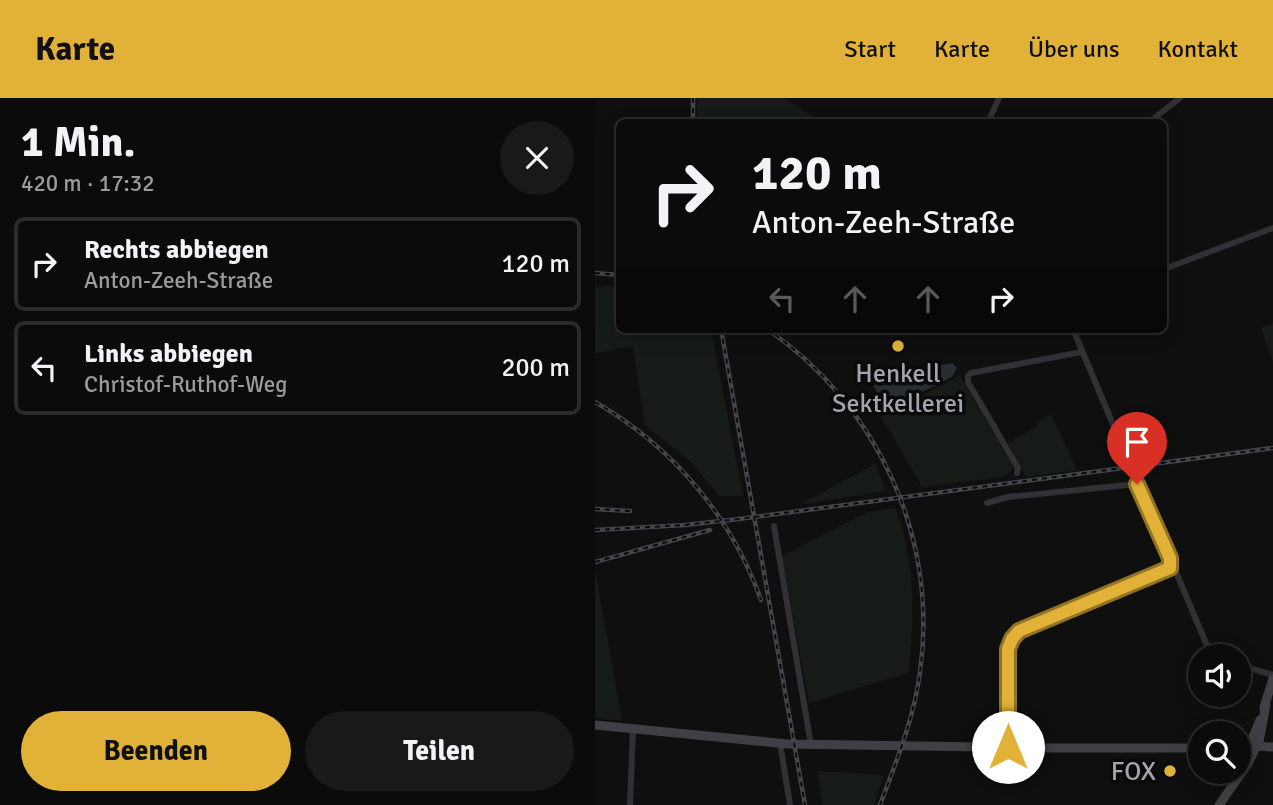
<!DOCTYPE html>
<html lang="de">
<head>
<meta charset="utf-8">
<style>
	:root { --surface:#0b0b0c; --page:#19191a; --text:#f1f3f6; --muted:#9a9b9d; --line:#2b2b2d; --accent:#e1b237 }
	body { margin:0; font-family:Signika,sans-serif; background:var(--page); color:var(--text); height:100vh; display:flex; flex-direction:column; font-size:26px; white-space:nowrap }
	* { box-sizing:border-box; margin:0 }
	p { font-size:23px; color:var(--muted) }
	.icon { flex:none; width:38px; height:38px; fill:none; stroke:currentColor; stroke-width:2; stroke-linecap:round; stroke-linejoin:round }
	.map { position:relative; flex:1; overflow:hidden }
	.side { display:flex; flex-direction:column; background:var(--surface); width:595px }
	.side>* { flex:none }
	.banner { position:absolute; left:21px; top:21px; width:551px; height:214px; border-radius:10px; box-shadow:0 4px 18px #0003,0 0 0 2px var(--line); background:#0b0b0c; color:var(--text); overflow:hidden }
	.buttons { position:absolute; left:593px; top:546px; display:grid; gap:14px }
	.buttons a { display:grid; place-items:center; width:63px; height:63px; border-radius:50%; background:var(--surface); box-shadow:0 4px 18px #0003,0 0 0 2px var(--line); font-size:35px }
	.pin { position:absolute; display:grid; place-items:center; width:60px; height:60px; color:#fff; margin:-72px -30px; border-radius:50% 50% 50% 0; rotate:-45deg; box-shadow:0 0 7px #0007 }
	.pin .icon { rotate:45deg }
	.me { position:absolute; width:77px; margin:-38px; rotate:0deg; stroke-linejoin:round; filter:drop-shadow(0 0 5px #0008) }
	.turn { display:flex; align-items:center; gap:24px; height:147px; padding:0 21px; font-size:32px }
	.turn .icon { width:91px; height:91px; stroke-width:2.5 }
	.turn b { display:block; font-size:49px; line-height:60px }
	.lanes { display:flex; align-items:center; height:66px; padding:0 21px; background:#0003; justify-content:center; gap:35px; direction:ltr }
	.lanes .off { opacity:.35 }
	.round { display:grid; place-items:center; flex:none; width:74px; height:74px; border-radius:37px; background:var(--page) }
	.headline { display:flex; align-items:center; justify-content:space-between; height:119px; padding:0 21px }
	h1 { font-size:42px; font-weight:700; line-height:52px }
	.primary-button { display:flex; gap:14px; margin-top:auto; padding:14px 21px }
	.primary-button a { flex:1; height:80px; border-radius:42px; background:var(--accent); color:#111; font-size:28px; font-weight:700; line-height:80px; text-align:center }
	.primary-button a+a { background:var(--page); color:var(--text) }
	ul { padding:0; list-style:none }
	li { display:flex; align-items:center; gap:21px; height:94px; margin:0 14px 10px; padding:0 7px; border:4px solid var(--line); border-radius:10px }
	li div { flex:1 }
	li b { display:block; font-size:26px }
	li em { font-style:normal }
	header { display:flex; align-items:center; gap:42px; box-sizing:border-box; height:98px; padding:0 35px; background:var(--accent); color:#111 }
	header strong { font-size:33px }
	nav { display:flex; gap:38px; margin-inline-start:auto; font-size:24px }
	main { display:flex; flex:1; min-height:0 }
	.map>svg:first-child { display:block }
</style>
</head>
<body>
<header>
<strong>Karte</strong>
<nav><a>Start</a><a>Karte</a><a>Über uns</a><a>Kontakt</a></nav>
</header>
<main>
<section class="side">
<div class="headline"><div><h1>1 Min.</h1><p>420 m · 17:32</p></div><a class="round"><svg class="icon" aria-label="close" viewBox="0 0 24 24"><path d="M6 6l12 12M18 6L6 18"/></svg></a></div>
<ul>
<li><svg class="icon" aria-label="right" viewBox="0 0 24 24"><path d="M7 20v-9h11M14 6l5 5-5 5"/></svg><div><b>Rechts abbiegen</b><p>Anton-Zeeh-Straße</p></div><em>120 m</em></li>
<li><svg class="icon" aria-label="left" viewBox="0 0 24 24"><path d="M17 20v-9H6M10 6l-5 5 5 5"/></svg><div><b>Links abbiegen</b><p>Christof-Ruthof-Weg</p></div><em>200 m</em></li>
</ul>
<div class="primary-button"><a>Beenden</a><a>Teilen</a></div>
</section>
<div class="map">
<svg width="678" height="707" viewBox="0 0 678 707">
	<rect width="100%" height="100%" fill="#0f0f10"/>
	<g fill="#161b17">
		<polygon points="102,0 189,0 215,17 239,24 102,24"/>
		<polygon points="24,186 24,231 116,231 148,398 124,398 97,365 50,327 38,249 0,255 0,189"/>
		<polygon points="678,225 678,264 666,230"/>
		<polygon points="365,278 418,368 417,373 409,379 327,389 286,318"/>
		<polygon points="456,316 482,372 431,379 413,345 443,328 442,325"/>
		<polygon points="280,366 292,393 204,407"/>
		<path d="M300 410C321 463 320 520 313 575L214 605 187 458 272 414Z"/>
		<polygon points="0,470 27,623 0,620"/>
		<polygon points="223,673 289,677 279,707 227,707"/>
	</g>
	<polygon fill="#272d33" points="357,265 362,270 357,279 301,307 288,302 279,289 280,282 290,277 309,274 311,280 316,279 315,273"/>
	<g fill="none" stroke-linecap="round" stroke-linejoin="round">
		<g stroke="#313135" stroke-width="6">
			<polyline points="393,24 404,0"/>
			<polyline points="554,24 585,0"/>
			<polyline points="569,171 678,130"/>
			<polyline points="478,231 530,355"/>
			<polyline points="422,375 423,370 373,284 373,278 376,275 487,254"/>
			<polyline points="392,405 413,399 542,386 575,460 575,470 581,474 613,550 614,558"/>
			<polyline points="179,428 216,647"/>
			<polyline points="644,567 678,577"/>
			<polyline points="185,645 195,707"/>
			<polyline points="413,649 413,550 417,541 424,533 575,470"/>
			<polyline points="35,707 38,631"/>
		</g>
		<g stroke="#3f4045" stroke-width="9">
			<polyline points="669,609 678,581"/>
			<polyline points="0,627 193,646 460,650 606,650"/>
			<polyline points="644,647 678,649"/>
			<polyline points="649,661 665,622"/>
			<polyline points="624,707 652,667 664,644 671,606"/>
		</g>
		<g stroke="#44454a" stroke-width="4.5">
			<g id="rail">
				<polyline points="98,0 98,24"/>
				<polyline points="0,175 24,177"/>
				<polyline points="126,231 210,707"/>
				<path d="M172 231C283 307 344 441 325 574 319 621 301 664 285 707"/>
				<path d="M0 304C78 349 136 418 166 502"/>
				<polyline points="0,411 35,413"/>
				<polyline points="0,432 90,427 144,421 678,350"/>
				<polyline points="0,464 115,432"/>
			</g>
		</g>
		<use href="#rail" stroke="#0a0a0b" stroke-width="2" stroke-dasharray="5" stroke-linecap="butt"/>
	</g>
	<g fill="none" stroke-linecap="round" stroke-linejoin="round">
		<g stroke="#927424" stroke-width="18">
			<polyline id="route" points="413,649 413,551 417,541 424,533 575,470 575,460 542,386"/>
		</g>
		<use href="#route" stroke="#e1b237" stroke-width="12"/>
	</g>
	<g fill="#e1b237" stroke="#0a0a0b" stroke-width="2.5">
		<circle cx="303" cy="248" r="7"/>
		<circle cx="575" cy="673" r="7"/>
	</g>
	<g text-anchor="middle" stroke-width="7" stroke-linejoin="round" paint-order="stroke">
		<g font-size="26" fill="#a2a5b0" stroke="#0a0a0b">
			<text x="303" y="284">Henkell<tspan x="303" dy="30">Sektkellerei</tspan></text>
			<text x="561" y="682" text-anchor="end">FOX</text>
		</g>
	</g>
</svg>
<div class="buttons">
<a><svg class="icon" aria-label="sound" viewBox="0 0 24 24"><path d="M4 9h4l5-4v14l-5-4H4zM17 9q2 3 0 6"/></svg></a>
<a><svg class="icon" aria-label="search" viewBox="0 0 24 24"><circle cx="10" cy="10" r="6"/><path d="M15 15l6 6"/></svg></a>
</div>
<div class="pin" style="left:542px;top:386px;background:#d93025"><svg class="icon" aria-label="arrive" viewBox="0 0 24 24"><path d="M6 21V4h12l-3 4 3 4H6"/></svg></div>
<svg class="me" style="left:413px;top:649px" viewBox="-20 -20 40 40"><circle r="19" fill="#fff"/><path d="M0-13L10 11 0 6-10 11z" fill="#e1b237"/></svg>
<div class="banner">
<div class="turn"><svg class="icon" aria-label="right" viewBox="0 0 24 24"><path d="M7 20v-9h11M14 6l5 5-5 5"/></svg><div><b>120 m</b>Anton-Zeeh-Straße</div></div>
<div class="lanes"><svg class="icon off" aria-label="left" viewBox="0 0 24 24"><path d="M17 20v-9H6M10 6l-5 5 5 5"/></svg><svg class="icon off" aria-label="ahead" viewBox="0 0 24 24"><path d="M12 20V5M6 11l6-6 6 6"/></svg><svg class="icon off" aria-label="ahead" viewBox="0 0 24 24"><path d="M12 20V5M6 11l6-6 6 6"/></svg><svg class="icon" aria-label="right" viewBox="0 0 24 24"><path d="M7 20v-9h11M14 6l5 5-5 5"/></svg></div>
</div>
</div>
</main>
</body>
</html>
